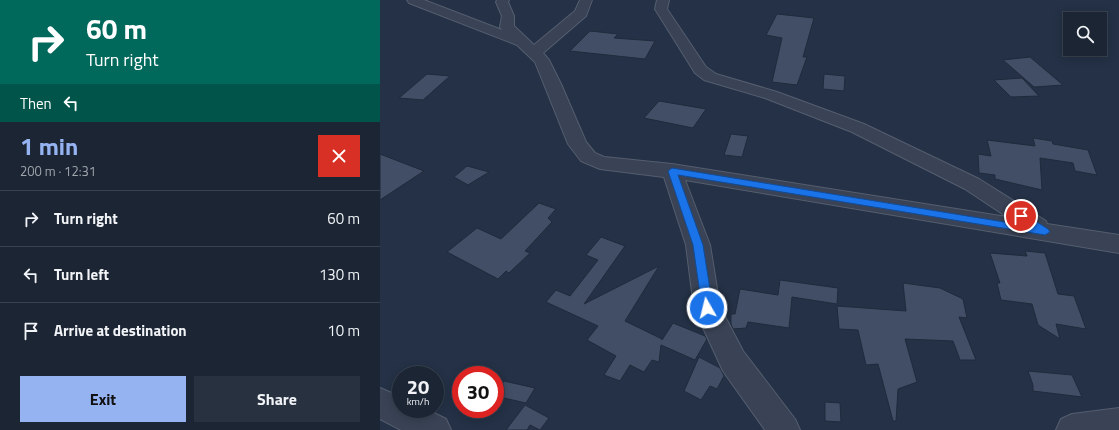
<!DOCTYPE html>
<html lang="en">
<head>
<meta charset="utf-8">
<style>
	:root { --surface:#1b2534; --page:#283140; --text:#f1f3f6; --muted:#a0a5ac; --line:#39424f; --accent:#95b2f1 }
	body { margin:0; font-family:"Titillium Web",sans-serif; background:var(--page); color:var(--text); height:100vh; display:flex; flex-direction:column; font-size:15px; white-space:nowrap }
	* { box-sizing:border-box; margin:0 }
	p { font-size:13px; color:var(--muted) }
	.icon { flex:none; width:22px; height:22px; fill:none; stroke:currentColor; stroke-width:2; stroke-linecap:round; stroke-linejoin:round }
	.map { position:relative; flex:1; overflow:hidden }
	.sheet { display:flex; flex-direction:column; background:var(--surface); width:380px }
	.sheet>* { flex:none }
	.guide { background:#00695c; color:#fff; overflow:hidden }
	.tools { position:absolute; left:683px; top:12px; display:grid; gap:8px }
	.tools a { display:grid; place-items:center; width:44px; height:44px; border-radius:0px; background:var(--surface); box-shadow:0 2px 10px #0003,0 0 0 1px var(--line); font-size:20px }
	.speed { position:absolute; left:12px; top:366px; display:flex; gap:8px; font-size:20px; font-weight:700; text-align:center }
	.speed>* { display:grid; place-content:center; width:52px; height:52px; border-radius:50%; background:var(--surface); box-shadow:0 2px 10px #0003,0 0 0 1px var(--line); line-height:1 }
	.speed small { font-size:10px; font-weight:400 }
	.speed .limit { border:6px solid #d22; background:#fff; color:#111 }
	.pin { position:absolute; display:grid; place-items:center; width:34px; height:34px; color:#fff; margin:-17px; border:2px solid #fff; border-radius:50%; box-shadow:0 1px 4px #0007 }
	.me { position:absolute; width:44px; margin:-22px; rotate:352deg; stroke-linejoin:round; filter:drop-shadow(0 0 3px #0008) }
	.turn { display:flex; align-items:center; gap:14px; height:84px; padding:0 20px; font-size:18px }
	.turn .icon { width:52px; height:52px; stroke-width:2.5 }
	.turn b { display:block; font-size:28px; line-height:34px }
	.then { display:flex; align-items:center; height:38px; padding:0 20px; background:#0003; gap:8px; font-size:15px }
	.round { display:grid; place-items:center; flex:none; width:42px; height:42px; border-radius:0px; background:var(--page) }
	.summary { display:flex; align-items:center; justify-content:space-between; height:68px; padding:0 20px }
	h1 { font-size:24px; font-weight:700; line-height:30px; color:var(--accent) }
	.action { display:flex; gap:8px; margin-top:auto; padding:8px 20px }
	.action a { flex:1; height:46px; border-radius:0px; background:var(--accent); color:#111; font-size:16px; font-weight:700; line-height:46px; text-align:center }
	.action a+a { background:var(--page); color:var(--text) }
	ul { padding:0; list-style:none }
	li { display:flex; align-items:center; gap:12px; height:56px; padding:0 20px; border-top:1px solid var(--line) }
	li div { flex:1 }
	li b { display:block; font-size:15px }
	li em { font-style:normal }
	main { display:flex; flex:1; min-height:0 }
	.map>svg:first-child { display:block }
</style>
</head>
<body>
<main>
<section class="sheet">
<div class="guide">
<div class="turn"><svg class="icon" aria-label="right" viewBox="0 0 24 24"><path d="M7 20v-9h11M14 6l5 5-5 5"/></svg><div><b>60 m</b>Turn right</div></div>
<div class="then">Then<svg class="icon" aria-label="left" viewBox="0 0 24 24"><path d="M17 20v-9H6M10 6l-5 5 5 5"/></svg></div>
</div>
<div class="summary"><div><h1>1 min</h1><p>200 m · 12:31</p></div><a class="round" style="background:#d93025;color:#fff"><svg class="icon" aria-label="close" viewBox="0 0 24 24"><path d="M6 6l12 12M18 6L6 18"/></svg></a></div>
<ul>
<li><svg class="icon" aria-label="right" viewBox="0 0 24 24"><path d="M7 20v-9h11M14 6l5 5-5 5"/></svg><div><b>Turn right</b></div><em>60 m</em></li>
<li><svg class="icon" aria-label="left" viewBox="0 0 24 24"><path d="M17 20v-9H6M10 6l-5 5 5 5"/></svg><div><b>Turn left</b></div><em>130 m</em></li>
<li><svg class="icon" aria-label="arrive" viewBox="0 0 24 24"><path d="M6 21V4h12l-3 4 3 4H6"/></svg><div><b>Arrive at destination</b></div><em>10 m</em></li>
</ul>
<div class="action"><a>Exit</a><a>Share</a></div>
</section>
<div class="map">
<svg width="739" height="430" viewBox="0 0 739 430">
	<rect width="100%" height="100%" fill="#243146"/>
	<g fill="#414e66" stroke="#202a3c">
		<polygon points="397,14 434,18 423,57 427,57 417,85 392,82 402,38 386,35"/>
		<polygon points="210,31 238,34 234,38 275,41 265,59 190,51"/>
		<polygon points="650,57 683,85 654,87 623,60"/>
		<polygon points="47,74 70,76 43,100 19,98"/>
		<polygon points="444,74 465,76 464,91 443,89"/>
		<polygon points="642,78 659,96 631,97 614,80"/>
		<polygon points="279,101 326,109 313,128 264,118"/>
		<polygon points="351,134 368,136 362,157 344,155"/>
		<polygon points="653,138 672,141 673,144 708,150 717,175 695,171 693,163 660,158 662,190 615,179 615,175 599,173 598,154 611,156 607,140 655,146"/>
		<polygon points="0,154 44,171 0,200"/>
		<polygon points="87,166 109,172 88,185 74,177"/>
		<polygon points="159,203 176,209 168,218 172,222 145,251 150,253 129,273 126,271 118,279 67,252 97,228 121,239"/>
		<polygon points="221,237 245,246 204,304 279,266 245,321 282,339 282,340 293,323 325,336 327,339 315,360 281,345 279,362 272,360 264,372 250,365 240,381 224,375 236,356 207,340 218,326 166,302 176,290 190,296 218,260 206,255"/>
		<polygon points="645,251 665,253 678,294 694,296 706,329 676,324 680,339 658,325 652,304 621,300 617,283 620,283 610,253 647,256"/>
		<polygon points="400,280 458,288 457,304 412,297 409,328 368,322 366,328 353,329 351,324 351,314 355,314 360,289 398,295"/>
		<polygon points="523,283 560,288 583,299 587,318 579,317 596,360 580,360 573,341 525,339 537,382 518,389 516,421 513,421 498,364 486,365 478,330 459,329 457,306 526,311"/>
		<polygon points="319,357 340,368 344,376 337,389 330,386 321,400 304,391"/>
		<polygon points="648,371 692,375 702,397 653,391 653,385"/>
		<polygon points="124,381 155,388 146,403 115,396"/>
		<polygon points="445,402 460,403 461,422 445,421"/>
		<polygon points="145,405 169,418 160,430 150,425 147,430 126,430"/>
	</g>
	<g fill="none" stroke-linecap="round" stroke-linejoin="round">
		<g stroke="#555e6f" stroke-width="2">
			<g id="minor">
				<polygon points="27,0 44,0 122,30 120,27 122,16 116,2 117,0 129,0 128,2 134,16 134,26 154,45 195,11 200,0 212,0 206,16 163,53 169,60 181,84 206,142 215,153 224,157 292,164 627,217 585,189 472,132 385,98 324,80 315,73 275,9 277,0 289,0 287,9 326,67 336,74 397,92 484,124 599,179 666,221 667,224 739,235 739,253 305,180 330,245 340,307 363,351 415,419 420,430 385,430 343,371 314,308 306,245 284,177 220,169 201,161 188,144 155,62 137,45 29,3"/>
				<polygon points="0,388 21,397 21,409 46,409 66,419 71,430 21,430 0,419"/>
				<polygon points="739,408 739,430 676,430 681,419 692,414"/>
			</g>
		</g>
		<use href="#minor" fill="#394355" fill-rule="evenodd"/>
	</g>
	<polygon fill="#1a73e8" stroke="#114b97" points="292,168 649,226 636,216 637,213 641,212 668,229 670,232 665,235 298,175 323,245 333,308 331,311 327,313 324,311 322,308 313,245 288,171"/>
</svg>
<div class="tools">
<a><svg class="icon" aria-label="search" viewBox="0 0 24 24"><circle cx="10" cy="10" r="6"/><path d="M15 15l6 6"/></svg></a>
</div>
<div class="speed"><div>20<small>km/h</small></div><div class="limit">30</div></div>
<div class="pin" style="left:641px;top:216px;background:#d93025"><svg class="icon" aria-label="arrive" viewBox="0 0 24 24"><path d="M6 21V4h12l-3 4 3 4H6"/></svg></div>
<svg class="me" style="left:327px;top:308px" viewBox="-20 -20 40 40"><circle r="17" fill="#1a73e8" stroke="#fff" stroke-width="3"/><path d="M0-11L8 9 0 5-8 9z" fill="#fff"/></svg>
</div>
</main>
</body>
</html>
